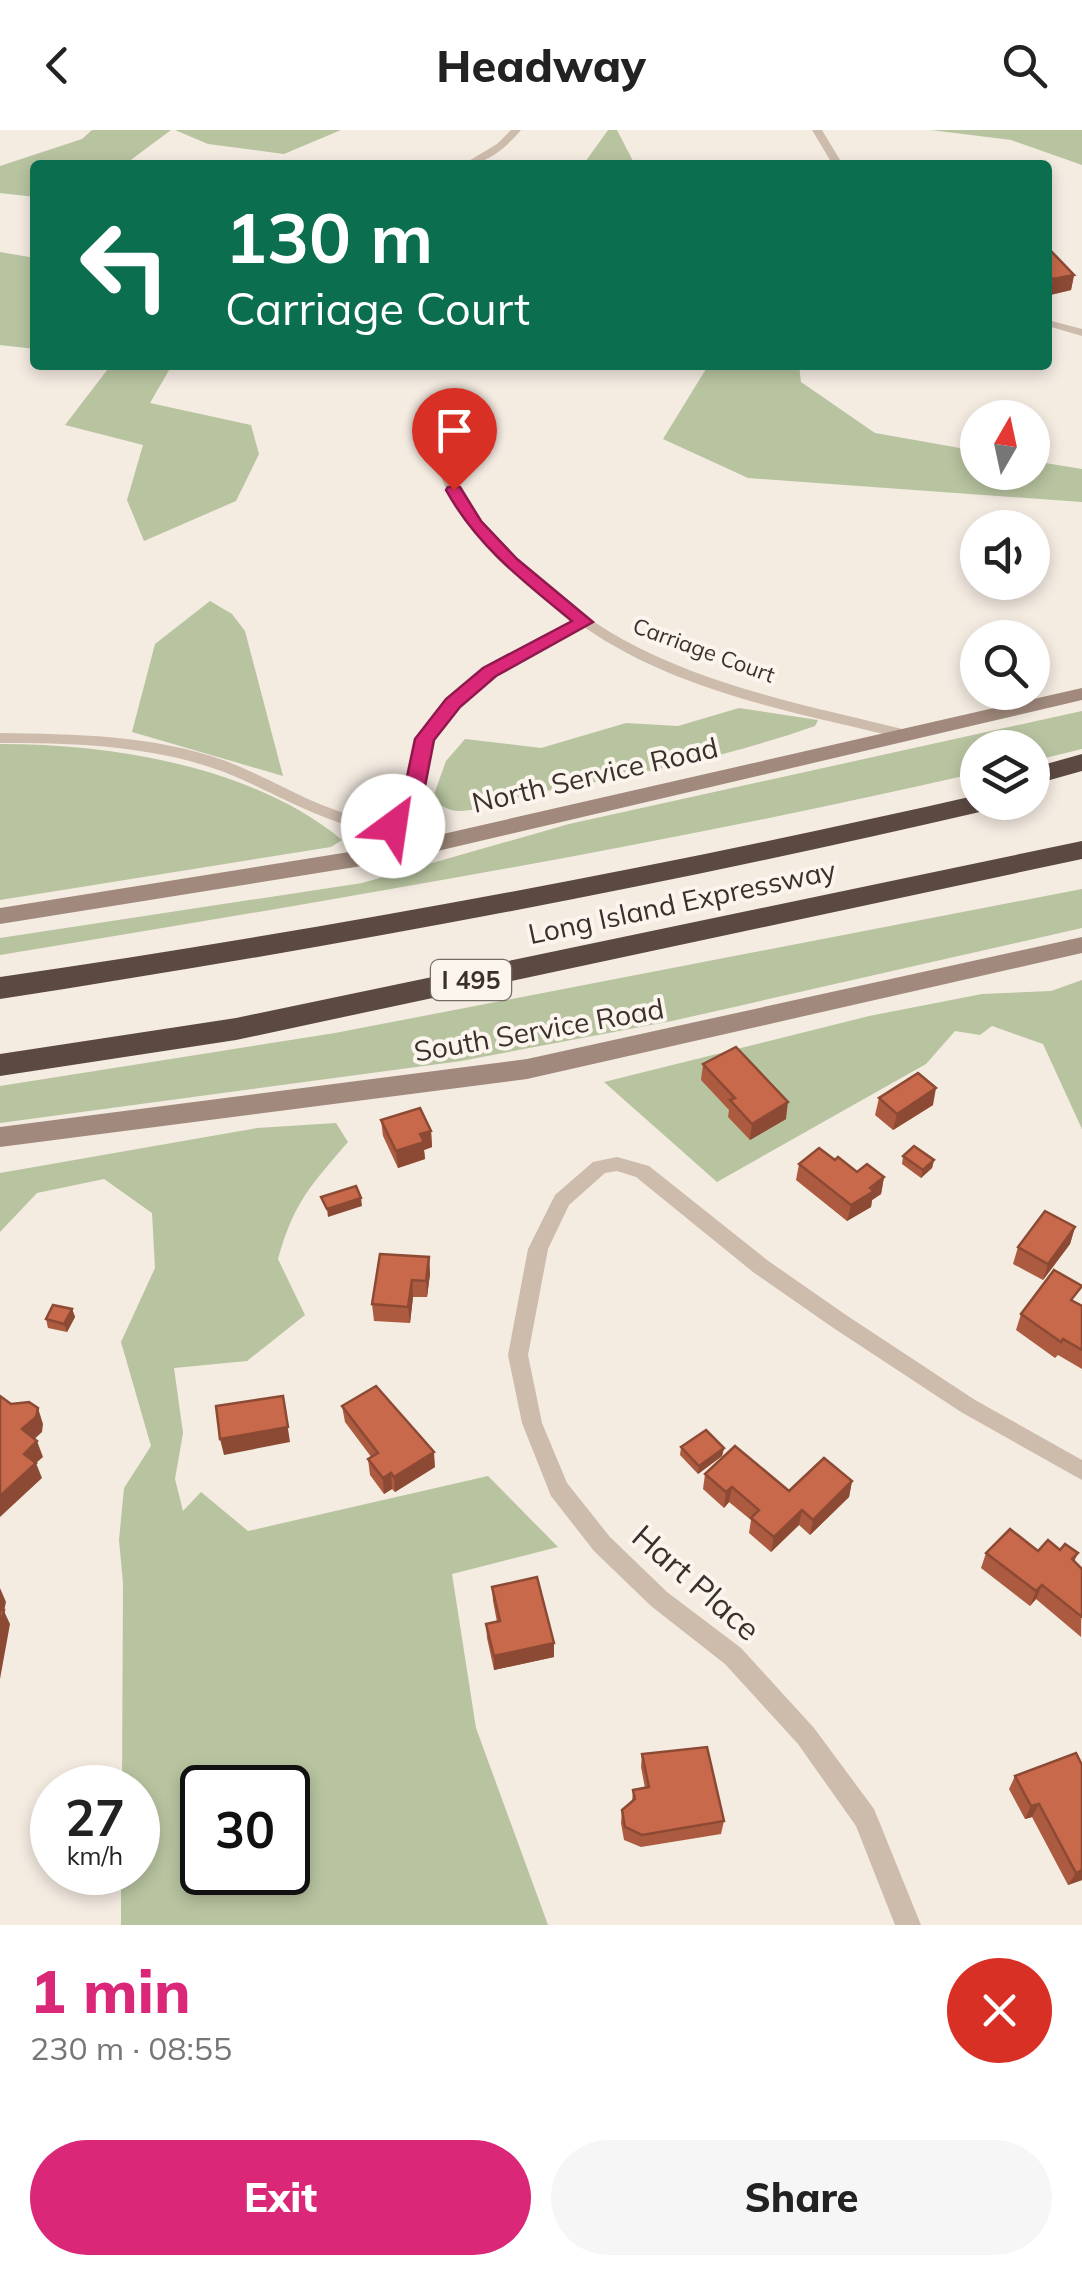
<!DOCTYPE html>
<html lang="en">
<head>
<meta charset="utf-8">
<style>
	:root { --surface:#fff; --page:#f6f6f6; --text:#222; --muted:#767676; --accent:#db2777 }
	body { margin:0; font-family:Mulish,sans-serif; background:var(--page); color:var(--text); height:100vh; display:flex; flex-direction:column; font-size:38px; white-space:nowrap }
	* { box-sizing:border-box; margin:0 }
	p { font-size:32px; color:var(--muted) }
	.icon { flex:none; width:55px; height:55px; fill:none; stroke:currentColor; stroke-width:2; stroke-linecap:round; stroke-linejoin:round }
	.map { position:relative; height:1795px; overflow:hidden }
	.details { display:flex; flex-direction:column; background:var(--surface); flex:1 }
	.details>* { flex:none }
	.banner { position:absolute; left:30px; top:30px; width:1022px; height:210px; border-radius:10px; box-shadow:0 5px 15px #0003; background:#0b6e4f; color:#fff; overflow:hidden }
	.needle { width:65px; rotate:9deg }
	.controls { position:absolute; left:960px; top:270px; display:grid; gap:20px }
	.controls a { display:grid; place-items:center; width:90px; height:90px; border-radius:50%; background:var(--surface); box-shadow:0 5px 15px #0003; font-size:50px }
	.speed { position:absolute; left:30px; top:1635px; display:flex; gap:20px; font-size:50px; font-weight:700; text-align:center }
	.speed>* { display:grid; place-content:center; width:130px; height:130px; border-radius:50%; background:var(--surface); box-shadow:0 5px 15px #0003; line-height:1 }
	.speed small { font-size:25px; font-weight:400 }
	.speed .limit { border:5px solid #111; border-radius:15px; background:#fff; color:#111 }
	.pin { position:absolute; display:grid; place-items:center; width:85px; height:85px; color:#fff; margin:-102px -42px; border-radius:50% 50% 50% 0; rotate:-45deg; box-shadow:0 0 10px #0007 }
	.pin .icon { rotate:45deg }
	.me { position:absolute; width:110px; margin:-55px; rotate:31deg; stroke-linejoin:round; filter:drop-shadow(0 0 8px #0008) }
	.turn { display:flex; align-items:center; gap:35px; height:210px; padding:0 30px; font-size:45px }
	.turn .icon { width:130px; height:130px; stroke-width:2.5 }
	.turn b { display:block; font-size:70px; line-height:85px }
	.round { display:grid; place-items:center; flex:none; width:105px; height:105px; border-radius:52px; background:var(--page) }
	.headline { display:flex; align-items:center; justify-content:space-between; height:170px; padding:0 30px }
	h1 { font-size:60px; font-weight:800; line-height:75px; color:var(--accent) }
	.button { display:flex; gap:20px; margin-top:auto; padding:20px 30px }
	.button a { flex:1; height:115px; border-radius:60px; background:var(--accent); color:#fff; font-size:40px; font-weight:800; line-height:115px; text-align:center }
	.button a+a { background:var(--page); color:var(--text) }
	header { display:flex; justify-content:space-between; align-items:center; height:130px; padding:0 30px; background:var(--surface); font-size:45px; font-weight:800 }
	.map>svg:first-child { display:block }
</style>
</head>
<body>
<header><svg class="icon" aria-label="back" viewBox="0 0 24 24"><path d="M15 5l-7 7 7 7"/></svg>Headway<svg class="icon" aria-label="search" viewBox="0 0 24 24"><circle cx="10" cy="10" r="6"/><path d="M15 15l6 6"/></svg></header>
<div class="map">
<svg width="1082" height="1795" viewBox="0 0 1082 1795">
	<rect width="100%" height="100%" fill="#f4ebe1"/>
	<g fill="#b8c4a0" fill-rule="evenodd">
		<polygon points="92,0 171,0 124,35 35,35 35,67 0,63 0,36 82,9"/>
		<polygon points="175,0 341,0 284,24 208,14"/>
		<polygon points="608,0 617,0 635,35 583,35"/>
		<polygon points="931,0 1082,0 1082,35 1011,10"/>
		<polygon points="0,122 35,128 35,219 0,215"/>
		<polygon points="111,235 172,235 150,273 251,295 259,324 236,371 144,411 127,370 143,315 65,295"/>
		<polygon points="703,235 799,235 801,252 875,303 977,321 978,342 1032,342 1033,331 1082,339 1082,372 748,348 663,309 706,239"/>
		<polygon points="210,471 232,484 245,501 283,646 132,602 155,514"/>
		<path d="M739 578 818 590 815 596C724 628 630 646 536 663 511 668 486 680 460 681 450 682 441 675 432 670L446 631 465 609 541 618 626 593 678 596Z"/>
		<path d="M1082 581V619L1033 631 1032 618H978L977 643C654 717 327 771 0 825V808L362 753 569 694Z"/>
		<path d="M0 614C113 614 252 636 342 710L331 717 0 770Z"/>
		<polygon points="1082,759 1082,798 672,891 461,931 0,993 0,956 335,903"/>
		<polygon points="1082,850 1082,999 1043,914 992,896 980,905 955,901 926,934 717,1052 604,952 869,886 982,864 1051,861"/>
		<path d="M336 993 348 1012C311 1055 294 1072 278 1129L305 1185 247 1231 174 1238 183 1303 175 1349 183 1381 201 1362 248 1401 488 1346 558 1417 452 1444 476 1598 548 1795H121V1743L138 1742V1658L122 1657 123 1453 119 1410 124 1358 151 1316 121 1212 155 1138 152 1083 104 1049 37 1063 0 1102V1043L257 998ZM202 1658H288V1742H202Z"/>
	</g>
	<g fill="none" stroke-linecap="round" stroke-linejoin="round">
		<g fill="#cdbbac" fill-rule="evenodd">
			<path d="M511 0H521C506 18 486 35 462 35L497 14Z"/>
			<polygon points="812,0 822,0 843,35 833,35"/>
			<polygon points="1048,190 1082,199 1082,206 1048,196"/>
			<path d="M440 266 446 270C447 296 445 321 454 346 470 390 506 422 541 451 567 472 593 493 622 509 713 559 815 577 914 602L917 605 914 608 909 610C799 583 679 563 584 497 536 522 473 548 441 594 419 625 434 674 401 698 374 717 280 667 252 654 173 616 86 613 0 613V603C74 604 152 605 223 630 278 650 329 689 389 691 413 668 405 640 417 612 441 550 521 519 575 491 521 450 455 403 437 333 432 313 435 291 434 270Z"/>
			<polygon points="617,1027 649,1036 767,1130 846,1185 975,1270 1082,1330 1082,1350 961,1282 832,1197 753,1142 636,1047 617,1041 605,1043 569,1075 548,1119 528,1225 542,1293 567,1353 610,1407 667,1462 741,1518 814,1598 874,1679 921,1795 895,1795 856,1696 798,1614 725,1534 651,1476 594,1421 551,1366 522,1293 508,1225 528,1119 555,1065 593,1032"/>
		</g>
		<g fill="#a18a7d" fill-rule="evenodd">
			<polygon points="1082,558 1082,570 399,730 0,794 0,778 399,714"/>
			<polygon points="1082,807 1082,823 527,949 0,1017 0,997 527,929"/>
		</g>
		<g fill="#5c4a42" fill-rule="evenodd">
			<polygon points="1082,624 1082,641 1032,655 1032,638"/>
			<path d="M978 665V672H997L984 681C658 757 331 818 0 869V847C328 799 654 739 978 665Z"/>
			<polygon points="1082,711 1082,729 236,910 0,946 0,924 236,888"/>
		</g>
	</g>
	<g fill="#ac5a40">
		<polygon points="1048,123 1074,145 1071,160 1050,165 1048,162"/>
		<polygon points="703,934 786,989 750,1010 728,987 729,980 701,950"/>
		<polygon points="879,968 933,975 893,1000 875,985"/>
		<polygon points="381,990 431,1001 432,1017 424,1020 425,1029 398,1038 383,1006"/>
		<polygon points="903,1026 934,1030 932,1038 921,1048 902,1034"/>
		<polygon points="835,1030 857,1042 884,1047 881,1064 872,1070 871,1077 847,1091 796,1050 799,1034"/>
		<polygon points="1075,1097 1070,1114 1043,1150 1013,1134 1018,1117"/>
		<polygon points="429,1127 430,1144 427,1167 413,1167 410,1193 374,1191 372,1174"/>
		<polygon points="1076,1172 1082,1176 1082,1239 1058,1225 1055,1228 1016,1200 1021,1184"/>
		<polygon points="72,1179 75,1187 67,1202 48,1198 46,1189"/>
		<polygon points="342,1276 435,1337 395,1362 392,1359 384,1364 370,1345 368,1329 372,1328 345,1292"/>
		<polygon points="681,1317 724,1318 722,1326 698,1344 680,1325"/>
		<polygon points="705,1344 789,1361 852,1351 849,1367 810,1405 799,1395 771,1422 749,1403 751,1390 729,1372 724,1378 703,1359"/>
		<polygon points="1060,1420 1078,1423 1074,1432 1082,1439 1081,1507 1036,1469 1030,1476 981,1438 986,1423"/>
		<polygon points="492,1457 554,1513 554,1527 494,1540 487,1508 486,1494 497,1492 493,1471"/>
		<polygon points="1076,1623 1082,1750 1068,1755 1032,1687 1025,1689 1009,1659 1015,1646"/>
		<polygon points="642,1624 724,1691 721,1704 641,1717 624,1710 621,1693 622,1680 632,1672 633,1660 645,1658 641,1637"/>
	</g>
	<g fill="#8c4a34">
		<polygon points="1074,145 1071,160 1050,165 1053,149"/>
		<polygon points="936,958 933,975 893,1000 897,984"/>
		<polygon points="788,972 786,989 750,1010 752,994"/>
		<polygon points="431,1001 432,1017 424,1020 425,1029 398,1038 396,1021 420,1004"/>
		<polygon points="934,1030 932,1038 921,1048 923,1040"/>
		<polygon points="884,1047 881,1064 872,1070 871,1077 847,1091 851,1075"/>
		<polygon points="361,1068 362,1076 328,1087 327,1079"/>
		<polygon points="1075,1097 1070,1114 1043,1150 1048,1134"/>
		<polygon points="429,1127 430,1144 427,1167 426,1151"/>
		<polygon points="412,1150 413,1167 410,1193 408,1177"/>
		<polygon points="72,1179 75,1187 67,1202 64,1194"/>
		<polygon points="283,1266 290,1312 224,1325 220,1309"/>
		<polygon points="38,1278 43,1294 42,1302 28,1315 22,1299"/>
		<polygon points="37,1311 43,1327 36,1333 42,1348 0,1387 0,1366 24,1324"/>
		<polygon points="724,1318 722,1326 698,1344 699,1336"/>
		<polygon points="434,1322 435,1337 395,1362 394,1347"/>
		<polygon points="391,1343 392,1359 384,1364 383,1348"/>
		<polygon points="852,1351 849,1367 810,1405 813,1390"/>
		<polygon points="732,1357 729,1372 724,1378 726,1362"/>
		<polygon points="802,1380 799,1395 771,1422 774,1407"/>
		<polygon points="1042,1455 1036,1469 1030,1476 1036,1461"/>
		<polygon points="0,1458 6,1472 4,1481 10,1494 0,1549"/>
		<polygon points="554,1513 554,1527 494,1540 494,1526"/>
		<polygon points="1039,1674 1032,1687 1025,1689 1031,1676"/>
		<polygon points="1082,1740 1082,1750 1068,1755 1076,1743"/>
	</g>
	<g fill="#c8694b" stroke="#8c4a34" stroke-width="2.5">
		<polygon points="1052,122 1074,145 1053,149 1048,145 1048,123"/>
		<polygon points="736,917 788,972 752,994 730,970 735,968 703,934"/>
		<polygon points="918,943 936,958 897,984 879,968"/>
		<polygon points="420,978 431,1001 420,1004 424,1012 396,1021 381,990"/>
		<polygon points="914,1016 934,1030 923,1040 903,1026"/>
		<polygon points="819,1018 835,1030 838,1027 857,1042 867,1034 884,1047 870,1058 874,1061 851,1075 799,1034"/>
		<polygon points="356,1056 361,1068 327,1079 321,1067"/>
		<polygon points="1045,1081 1075,1097 1048,1134 1018,1117"/>
		<polygon points="380,1124 429,1127 426,1151 412,1150 408,1177 372,1174"/>
		<polygon points="1054,1140 1082,1156 1071,1170 1082,1176 1082,1220 1063,1209 1061,1212 1021,1184"/>
		<polygon points="53,1175 72,1179 64,1194 46,1189"/>
		<polygon points="376,1256 434,1322 394,1347 391,1343 383,1348 368,1329 378,1323 342,1276"/>
		<polygon points="0,1266 11,1274 29,1272 38,1278 36,1287 22,1299 37,1311 24,1324 36,1333 0,1366"/>
		<polygon points="283,1266 288,1297 220,1309 216,1276"/>
		<polygon points="706,1300 724,1318 699,1336 681,1317"/>
		<polygon points="735,1316 789,1361 824,1328 852,1351 813,1390 802,1380 774,1407 751,1388 759,1380 732,1357 726,1362 705,1344"/>
		<polygon points="1010,1399 1038,1421 1048,1410 1060,1420 1065,1414 1078,1423 1072,1429 1082,1439 1082,1487 1042,1455 1036,1461 986,1423"/>
		<polygon points="537,1447 554,1513 494,1526 486,1494 500,1491 492,1457"/>
		<polygon points="0,1480 4,1480 0,1499"/>
		<polygon points="707,1617 724,1691 642,1705 625,1697 622,1680 635,1669 633,1660 649,1657 642,1624"/>
		<polygon points="1076,1623 1082,1635 1082,1740 1076,1743 1039,1674 1031,1676 1015,1646"/>
	</g>
	<path fill="#db2777" stroke="#8e194d" stroke-width="2.5" d="M448 357H460L481 391 517 429 593 492 496 546 460 577 434 610 420 682 393 703 383 696 400 680 415 609 446 569 483 538 572 491C523 451 477 416 446 360Z"/>
	<g text-anchor="middle" stroke-width="8" stroke-linejoin="round" paint-order="stroke">
		<g font-size="22" fill="#3b302b" stroke="#fbf5ee">
			<text transform="translate(704 520) rotate(20)" y="8">Carriage Court</text>
		</g>
		<rect fill="#fbf5ee" stroke="#756b66" stroke-width="2.5" x="431" y="830" width="80" height="40" rx="8"/>
		<g font-size="25" font-weight="bold" fill="#3b302b">
			<text x="471" y="859">I 495</text>
		</g>
		<g font-size="28" fill="#3b302b" stroke="#fbf5ee">
			<text transform="translate(595 645) rotate(-13)" y="10">North Service Road</text>
			<text transform="translate(682 772) rotate(-12)" y="10">Long Island Expressway</text>
			<text transform="translate(539 900) rotate(-10)" y="10">South Service Road</text>
		</g>
		<g font-size="32" fill="#3b302b" stroke="#fbf5ee">
			<text transform="translate(696 1453) rotate(41)" y="11">Hart Place</text>
		</g>
	</g>
</svg>
<div class="controls">
<a><svg class="needle" viewBox="-14 -14 28 28"><path d="M0-13l5 13h-10z" fill="#e53935"/><path d="M0 13l5-13h-10z" fill="#767676"/></svg></a>
<a><svg class="icon" aria-label="sound" viewBox="0 0 24 24"><path d="M4 9h4l5-4v14l-5-4H4zM17 9q2 3 0 6"/></svg></a>
<a><svg class="icon" aria-label="search" viewBox="0 0 24 24"><circle cx="10" cy="10" r="6"/><path d="M15 15l6 6"/></svg></a>
<a><svg class="icon" aria-label="layers" viewBox="0 0 24 24"><path d="M12 4l9 5-9 5-9-5zM3 14l9 5 9-5"/></svg></a>
</div>
<div class="speed"><div>27<small>km/h</small></div><div class="limit">30</div></div>
<div class="pin" style="left:454px;top:360px;background:#d93025"><svg class="icon" aria-label="arrive" viewBox="0 0 24 24"><path d="M6 21V4h12l-3 4 3 4H6"/></svg></div>
<svg class="me" style="left:393px;top:696px" viewBox="-20 -20 40 40"><circle r="19" fill="#fff"/><path d="M0-13L10 11 0 6-10 11z" fill="#db2777"/></svg>
<div class="banner">
<div class="turn"><svg class="icon" aria-label="left" viewBox="0 0 24 24"><path d="M17 20v-9H6M10 6l-5 5 5 5"/></svg><div><b>130 m</b>Carriage Court</div></div>
</div>
</div>
<section class="details">
<div class="headline"><div><h1>1 min</h1><p>230 m · 08:55</p></div><a class="round" style="background:#d93025;color:#fff"><svg class="icon" aria-label="close" viewBox="0 0 24 24"><path d="M6 6l12 12M18 6L6 18"/></svg></a></div>
<div class="button"><a>Exit</a><a>Share</a></div>
</section>
</body>
</html>
